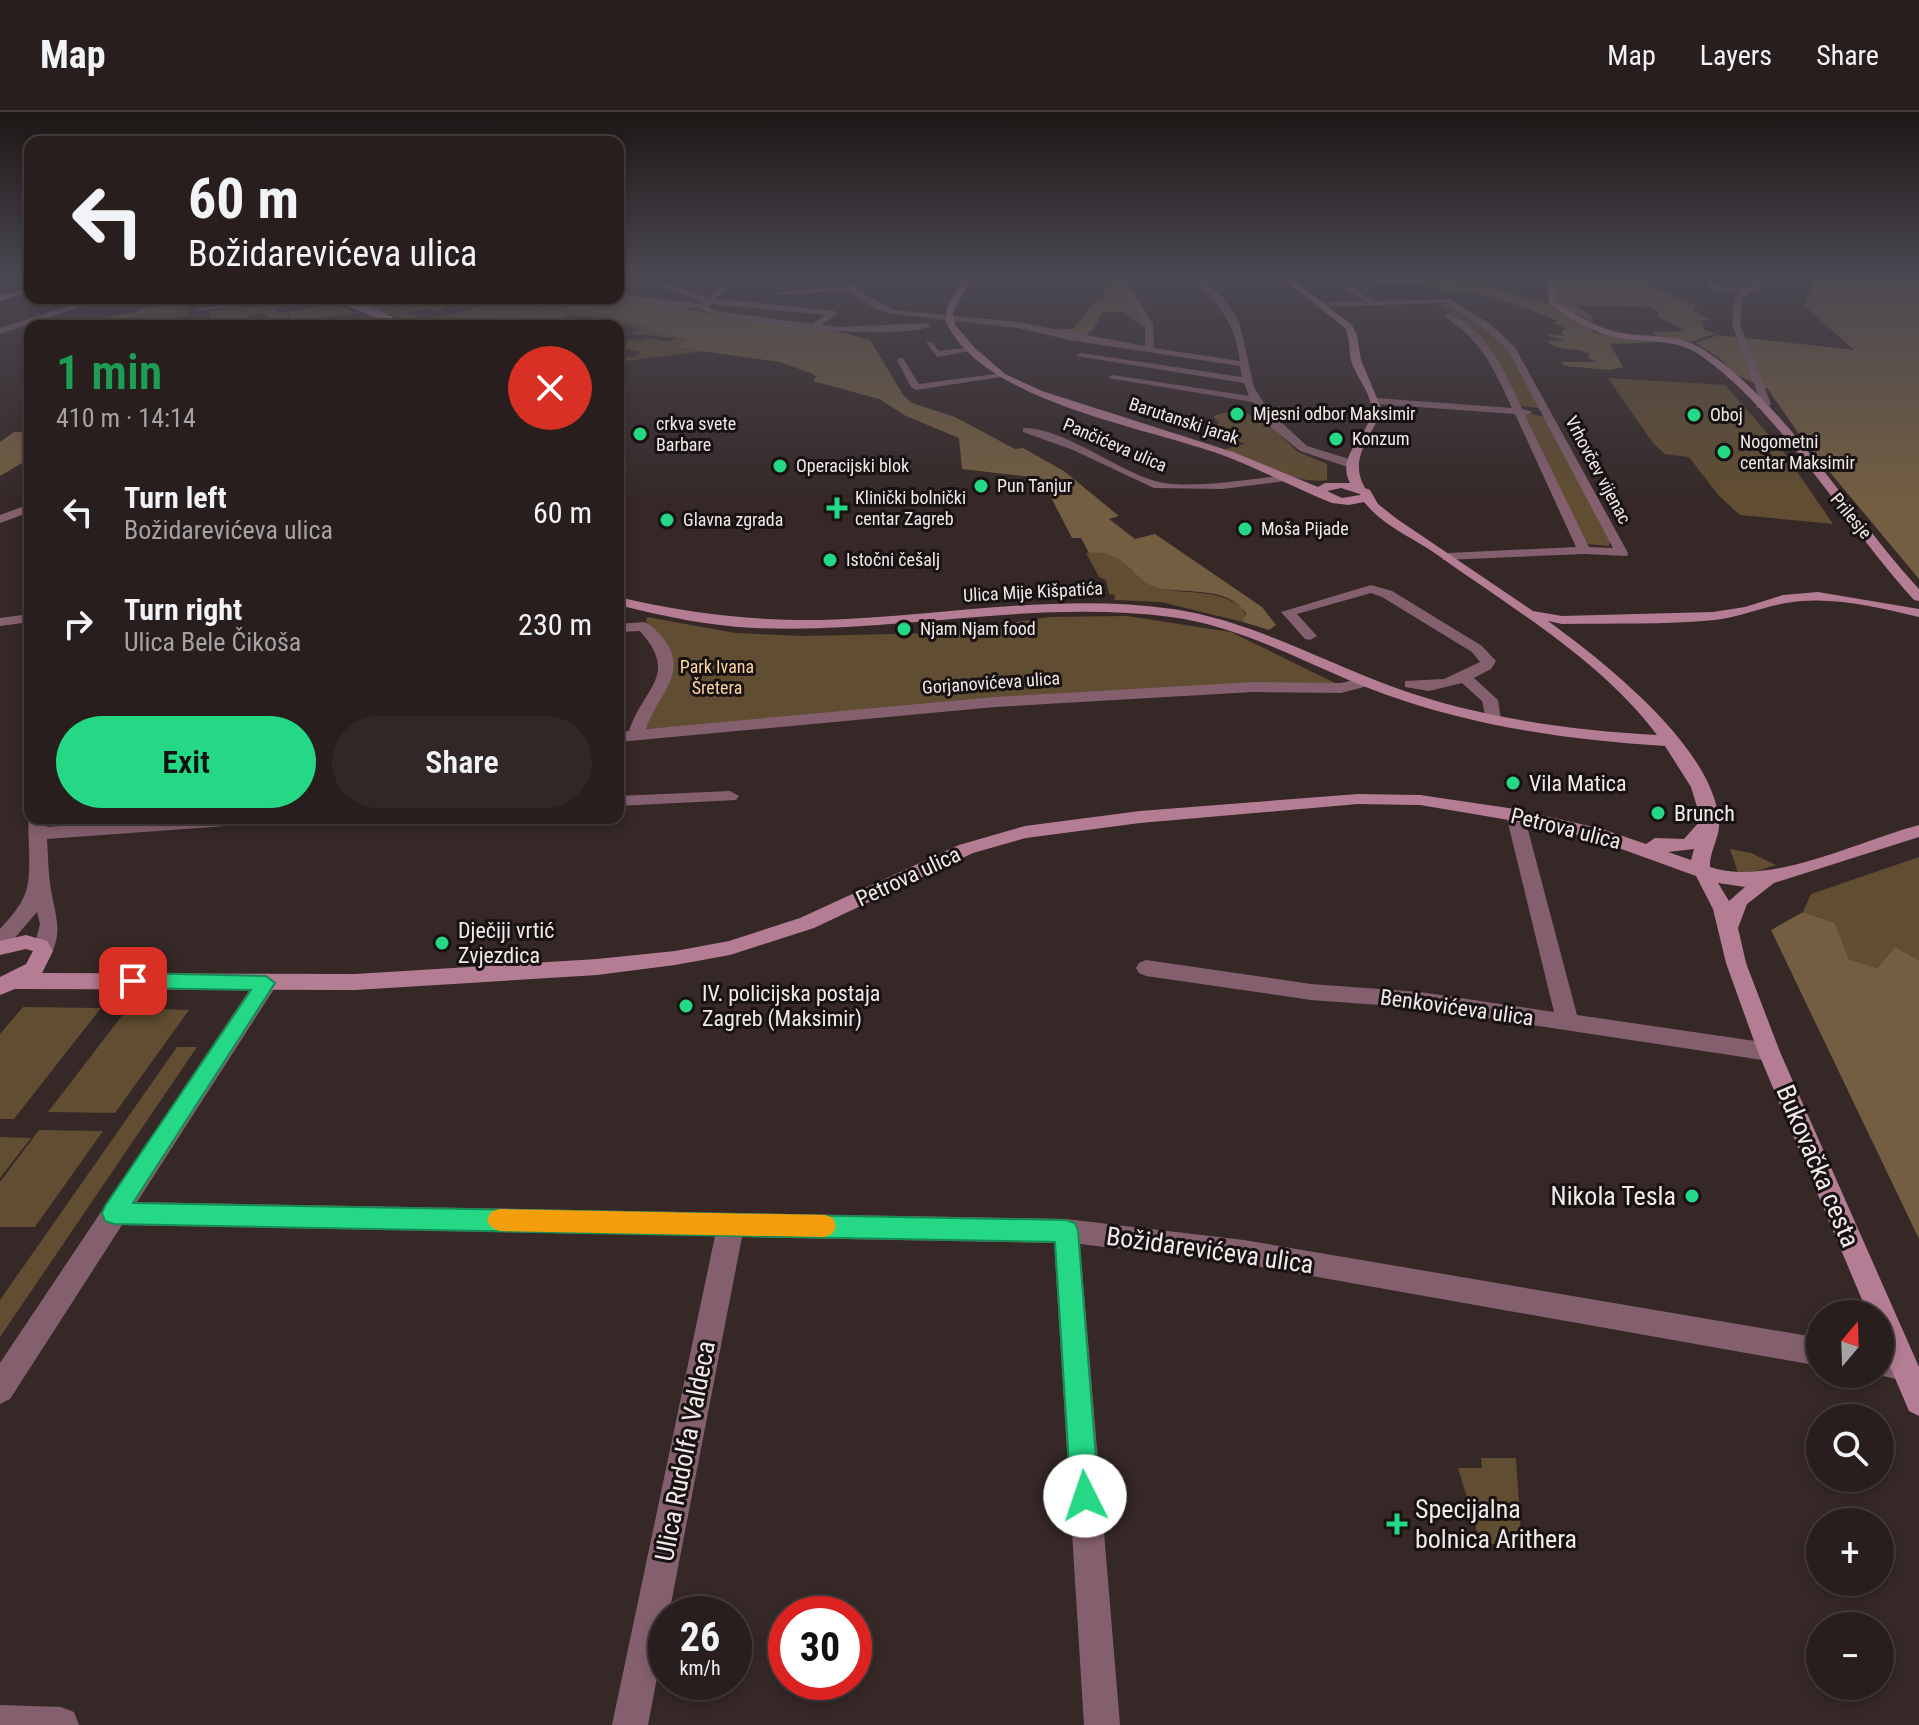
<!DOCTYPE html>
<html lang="en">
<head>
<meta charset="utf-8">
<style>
	:root { --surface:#281e1d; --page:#302726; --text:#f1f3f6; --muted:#a5a2a4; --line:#443c3b; --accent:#25d886 }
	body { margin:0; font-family:"Roboto Condensed",sans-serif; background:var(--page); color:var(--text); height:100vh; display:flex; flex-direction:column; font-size:30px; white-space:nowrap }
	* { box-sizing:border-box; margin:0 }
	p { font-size:26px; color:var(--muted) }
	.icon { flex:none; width:44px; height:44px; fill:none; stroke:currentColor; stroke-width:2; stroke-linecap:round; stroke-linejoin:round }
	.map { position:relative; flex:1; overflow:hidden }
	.side { position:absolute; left:24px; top:208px; width:600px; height:504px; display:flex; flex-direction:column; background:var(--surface); border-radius:16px; box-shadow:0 4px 12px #0003,0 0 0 2px var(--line) }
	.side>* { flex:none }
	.guide { position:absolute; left:24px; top:24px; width:600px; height:168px; border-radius:16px; box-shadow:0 4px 12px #0003,0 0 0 2px var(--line); background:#281e1d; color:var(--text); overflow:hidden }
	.needle { width:52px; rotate:19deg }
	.controls { position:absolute; left:1806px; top:1188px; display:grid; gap:16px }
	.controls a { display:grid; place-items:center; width:88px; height:88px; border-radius:50%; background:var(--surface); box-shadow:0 4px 12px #0003,0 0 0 2px var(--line); font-size:40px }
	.speed { position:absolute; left:648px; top:1484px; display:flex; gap:16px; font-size:40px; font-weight:700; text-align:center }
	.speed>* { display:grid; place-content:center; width:104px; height:104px; border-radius:50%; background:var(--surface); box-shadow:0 4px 12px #0003,0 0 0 2px var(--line); line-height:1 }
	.speed small { font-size:20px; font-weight:400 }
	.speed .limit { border:12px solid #d22; background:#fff; color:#111 }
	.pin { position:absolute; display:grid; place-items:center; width:68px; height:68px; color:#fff; margin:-34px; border-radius:16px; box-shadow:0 4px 12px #0006 }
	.me { position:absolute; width:88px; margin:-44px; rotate:356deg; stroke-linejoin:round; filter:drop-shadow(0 0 6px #0008) }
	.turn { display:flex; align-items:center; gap:28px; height:168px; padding:0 32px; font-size:36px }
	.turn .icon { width:104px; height:104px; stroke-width:2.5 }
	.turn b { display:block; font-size:56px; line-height:68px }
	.round { display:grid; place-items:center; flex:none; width:84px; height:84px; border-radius:42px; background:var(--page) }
	.summary { display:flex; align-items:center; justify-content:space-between; height:136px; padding:0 32px }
	h1 { font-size:48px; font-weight:600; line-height:60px; color:#1e9e55 }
	.cta { display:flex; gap:16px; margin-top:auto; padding:16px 32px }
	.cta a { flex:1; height:92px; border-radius:48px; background:var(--accent); color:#111; font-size:32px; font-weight:600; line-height:92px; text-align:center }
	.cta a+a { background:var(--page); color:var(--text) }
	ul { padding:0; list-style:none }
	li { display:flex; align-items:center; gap:24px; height:112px; padding:0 32px }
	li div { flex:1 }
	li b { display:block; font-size:30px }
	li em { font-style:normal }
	header { display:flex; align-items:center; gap:48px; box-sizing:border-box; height:112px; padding:0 40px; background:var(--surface); border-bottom:2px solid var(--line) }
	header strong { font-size:38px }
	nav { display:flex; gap:44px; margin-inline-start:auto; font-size:28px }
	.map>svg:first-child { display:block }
</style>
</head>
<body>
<header>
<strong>Map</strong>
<nav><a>Map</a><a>Layers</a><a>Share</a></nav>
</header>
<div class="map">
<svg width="1919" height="1613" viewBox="0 0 1919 1613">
	<rect width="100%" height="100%" fill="#352827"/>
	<g fill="#614d31">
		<polygon points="176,186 187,191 187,204 137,209 143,210 138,214 100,214 121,211 134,204 175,201 175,195 162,193 175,190"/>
		<path d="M344 186 375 190 366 186H395L386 192 418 205 411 208H426L492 192 497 188 491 186H534L535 191 567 194C537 199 426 223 405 210L408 208 352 189 357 186Z"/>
		<polygon points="398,186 419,186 429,191 427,189 432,187 427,186 484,186 480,188 485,190 477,188 460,192 464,195 457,192 439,197 444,200 433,202 440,199 424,197 409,200 393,192"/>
		<polygon points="320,189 320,193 312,194 312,190 280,193 275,200 288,200 288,208 290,200 320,194 322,198 323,189 358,201 318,206 313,214 371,205 389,214 260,214 255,208 266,209 267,204 263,201 252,204 243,196"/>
		<path d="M1435 191C1459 189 1492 217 1507 235 1520 252 1529 277 1539 296L1520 294 1490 236 1465 211Z"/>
		<polygon points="241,196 257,214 210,214 211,199"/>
		<path d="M565 196 584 197 644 214C654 226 674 221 687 228L680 237 704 239 618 250V244L635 245 640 240 618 236V232L634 227V230L648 226 670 230 676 226 629 222 641 218 624 212 607 213 593 204 567 203 555 214H447Z"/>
		<polygon points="1608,266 1725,273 1783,339 1833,412 1740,403 1719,384 1689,345 1665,342 1653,331"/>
		<path d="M1238 297 1252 304 1259 303 1298 340 1327 352V368C1294 373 1254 349 1225 337L1245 332 1209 316 1219 311 1213 304Z"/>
		<polygon points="1528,301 1545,305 1610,430 1609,434 1587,432 1525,303"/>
		<path d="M1086 441C1131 438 1126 465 1157 475 1186 484 1216 475 1243 496L1246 506 1243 510 1161 490 1114 488 1115 483 1109 482 1106 468 1099 465Z"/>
		<polygon points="1127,504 1231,520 1335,571 644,617 669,537 646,509 647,505 735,521 802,524 941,521 1050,505"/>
		<polygon points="1730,737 1751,741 1776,753 1747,762 1738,761"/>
		<polygon points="1919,745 1919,848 1895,835 1877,856 1849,847 1835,811 1803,800 1811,782"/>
		<polygon points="23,895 101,896 14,1007 0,1007 0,922"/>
		<polygon points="128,896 189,898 115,1001 48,1000"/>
		<polygon points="177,935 197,935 0,1225 0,1188"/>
		<polygon points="39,1018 103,1019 35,1115 0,1115 0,1070"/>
		<polygon points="0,1025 31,1026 0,1066"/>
		<polygon points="1481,1346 1516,1346 1522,1438 1480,1429 1458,1356 1482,1356"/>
	</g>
	<g fill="#735e41">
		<polygon points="1105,165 1118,165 1143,204 1145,216 1123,200 1103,200 1094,216 1086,223 1055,217 1073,217 1097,187 1105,188"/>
		<path d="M1360 165H1430L1480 173 1551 192 1595 221 1657 230 1610 232 1623 255 1610 258 1565 254 1561 250H1597L1588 246 1590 242C1576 234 1559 241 1547 229L1565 228 1548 224 1550 222 1564 224 1561 221 1565 216 1551 211 1558 209C1523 194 1484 181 1445 178 1437 177 1429 172 1420 172 1399 172 1379 176 1360 165Z"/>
		<path d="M1559 165H1659L1652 175C1669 180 1682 189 1699 194L1692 198 1710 208 1701 209 1705 218 1715 222 1690 230 1657 225 1653 220 1684 219 1658 204V200L1649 195 1575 193 1592 204 1594 211 1564 195 1555 186 1556 175 1551 172Z"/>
		<polygon points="1815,165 1919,165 1919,467 1803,328 1768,277 1736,263 1719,246 1696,231 1718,223 1854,238 1805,194"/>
		<path d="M618 185 682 195 734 207 841 220 870 228 904 284 912 291 955 305 1015 337 1023 336 1064 359 1119 404 1109 407 1135 427 1155 422 1262 495 1276 513 1269 518 1243 510 1246 501C1228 474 1187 482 1159 476 1130 469 1129 438 1089 441L1081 426H1072L1041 366 962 357 959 326 906 304 879 287 813 269 816 265 813 262 780 250 679 236 687 228C674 221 654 226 644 214L587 198 568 197 565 196 570 194 533 188Z"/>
		<path d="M161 194 176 195 175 201C162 202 149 201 135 204 121 207 106 219 92 211L99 207 138 200 139 197Z"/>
		<polygon points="14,320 30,320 30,346 0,364 0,330"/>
		<polygon points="1803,800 1835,811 1849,847 1877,856 1895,835 1919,848 1919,1127 1771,818"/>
	</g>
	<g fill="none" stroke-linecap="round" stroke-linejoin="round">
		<g fill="#84606e" fill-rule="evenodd">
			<path d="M653 165H660L659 168 708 186 730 165H737L716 187 836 199V203L821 213 839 215 927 211 931 214C901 229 732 214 701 197L616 186 618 182 701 192 704 190 652 171ZM711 192 825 203 812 212 716 199 708 195Z"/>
			<path d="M868 165H877L854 176 894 198 1018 210 1145 234V212L1117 165H1124L1153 212 1154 236 1240 249C1235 210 1218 191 1191 165H1199L1223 186 1239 209 1254 275 1268 298 1307 334 1346 346 1357 353 1351 356 1300 339 1272 316 1253 290 1108 266 1113 263 1249 284 1244 271 1076 244 1081 241 1242 265 1240 254 1069 228 1018 216 893 202 877 198 847 178 779 183 775 181 847 174Z"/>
			<path d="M1324 165H1333L1375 189 1450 187 1490 212 1515 235 1628 441 1627 444 1584 442 1443 448V442L1448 441 1576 435 1515 302 1376 292 1371 289 1376 286 1512 296C1494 257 1482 229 1445 205L1448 201C1488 218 1505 260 1522 297L1533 300 1525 303 1589 435 1613 436 1508 238 1484 216 1445 191 1318 195 1321 191 1365 189Z"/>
			<polygon points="1702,165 1710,165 1716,173 1748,176 1762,165 1769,165 1765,172 1743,186 1740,212 1771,292 1764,297 1755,295 1761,291 1732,212 1735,185 1742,180 1711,177"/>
			<polygon points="95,186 107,186 0,222 0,216"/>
			<polygon points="282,186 310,186 196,199 192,197"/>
			<polygon points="926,230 932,230 939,239 972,235 976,238 937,245"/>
			<polygon points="902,245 919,272 1002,261 1007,264 916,278 911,275 897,248"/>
			<path d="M1023 316C1060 314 1119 359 1155 369 1186 378 1252 367 1285 363L1291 366 1285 369 1222 377 1154 376 1073 338 1023 320Z"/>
			<polygon points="30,392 30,400 0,411 0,403"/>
			<polygon points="1371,473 1392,479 1482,534 1496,549 1491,557 1474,566 1498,588 1501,608 1499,611 1487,611 1482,589 1462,571 1429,579 1405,575 1405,569 1444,567 1480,550 1472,540 1382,485 1371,481 1297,502 1317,524 1310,528 1305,527 1281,500"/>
			<polygon points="30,502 30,510 0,514 0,506"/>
			<path d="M644 510C652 513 657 519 663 526 691 560 656 585 646 617L995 585 1253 570 1341 571 1367 565 1375 570 1372 573 1341 581 1253 580 995 595 618 630V620L629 619C643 575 680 564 640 519L618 520V512Z"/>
			<polygon points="730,679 739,684 736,688 618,694 618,684"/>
			<polygon points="1515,697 1524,703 1577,903 1769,931 1777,934 1780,940 1777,946 1769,949 1420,896 1311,888 1146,864 1139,861 1136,856 1139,851 1146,848 1311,872 1420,880 1554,900 1506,703"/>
			<path d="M30 703V706H46L47 715 176 706H263L254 712 47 727C48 742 48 757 50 771 53 798 65 818 50 844H36L33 839 40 812 37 800 7 835 0 837V817C29 785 30 778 29 735 29 724 27 713 30 703Z"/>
			<polygon points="266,863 274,865 277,871 274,877 137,1090 1066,1107 1244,1128 1820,1226 1820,1254 1244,1152 1080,1132 1120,1613 1084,1613 1054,1131 742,1125 669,1502 666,1502 666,1518 648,1613 612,1613 715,1124 122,1113 10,1287 0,1292 0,1251 258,865"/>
			<polygon points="1880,1236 1914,1245 1918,1255 1914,1265 1904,1269 1875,1262 1880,1262"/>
			<polygon points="0,1593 61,1595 74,1600 79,1613 0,1613"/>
		</g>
		<g fill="#b57d93" fill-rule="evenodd">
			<path d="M965 165H972L953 201 955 213 975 236 1005 262 1042 279 1233 340 1318 375 1325 371H1350C1334 340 1374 322 1371 295 1370 278 1355 264 1351 248 1349 237 1350 227 1345 216L1281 165H1289L1352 213 1357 223 1361 248 1382 298C1371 325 1348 347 1365 376L1370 378 1378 392 1397 407 1533 499 1562 504 1713 500 1745 495 1783 483 1818 480 1919 497V505C1878 495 1829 483 1786 491 1762 495 1740 505 1715 508 1665 513 1612 511 1562 512L1548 509C1604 550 1712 634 1719 708 1721 724 1709 739 1710 755 1770 775 1858 729 1919 713V725L1774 771 1747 792 1738 816 1746 851 1780 940 1919 1255V1304L1909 1299 1880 1231V1202H1868L1758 940 1726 851 1713 797 1696 764 1591 726 1515 709 1420 693 1358 692 1140 711 1026 726 973 741 814 816 730 843 675 853 597 863 355 878 15 877 0 883V865L26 852 33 839 26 837 0 843V829L26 823 47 829 53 839 42 861 355 862 597 847 675 839 729 829 800 806 959 733 1025 714 1140 699 1358 682 1420 683 1515 697 1602 717 1646 732 1655 726 1684 727 1701 708 1691 675 1665 634C1571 628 1476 615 1387 583 1315 557 1247 515 1171 505 1032 487 894 522 755 516 708 514 663 504 618 493V485C688 501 750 509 822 508 939 505 1057 480 1173 497 1252 509 1322 549 1396 576 1480 606 1569 618 1657 623 1602 549 1513 497 1439 444 1414 426 1384 415 1364 390L1349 393 1332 391C1296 377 1262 358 1225 344 1149 316 988 291 948 214 940 199 957 178 965 165ZM1341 376 1360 382V383L1342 386 1327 379ZM1694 737 1691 748 1668 740ZM1718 771 1745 775 1729 789Z"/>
			<path d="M1547 165H1554L1557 190C1575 202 1595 215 1617 220 1645 226 1676 221 1701 236 1781 285 1853 406 1919 477V489L1914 488C1846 414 1778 295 1697 241 1676 228 1649 230 1625 227 1598 223 1569 209 1549 191Z"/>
			<polygon points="30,176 30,180 0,189 0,184"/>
			<path d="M329 186C355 186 386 199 406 214H395Z"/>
		</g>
	</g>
	<linearGradient id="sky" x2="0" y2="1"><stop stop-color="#1d1615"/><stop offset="0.42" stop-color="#4b4852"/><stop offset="1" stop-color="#4b4852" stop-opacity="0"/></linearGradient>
	<rect width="1919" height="390" fill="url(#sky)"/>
	<polygon fill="#25d886" stroke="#188c57" stroke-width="2" points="133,861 266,864 275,871 133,1091 1066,1108 1075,1111 1078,1119 1099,1384 1095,1394 1085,1398 1075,1394 1071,1384 1055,1130 114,1112 105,1109 102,1101 105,1094 251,878 133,876 123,869"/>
	<polygon fill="#f59e0b" points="499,1097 825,1103 833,1106 836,1114 833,1121 825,1125 499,1119 491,1115 487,1108 491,1100"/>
	<g fill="#25d886" stroke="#181212" stroke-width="3">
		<circle cx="1237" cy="302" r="8"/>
		<circle cx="1694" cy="303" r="8"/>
		<circle cx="640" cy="322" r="8"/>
		<circle cx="1336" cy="327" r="8"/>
		<circle cx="1724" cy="340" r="8"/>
		<circle cx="780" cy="354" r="8"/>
		<circle cx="981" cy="374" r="8"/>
		<path d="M833 384h8v8h8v8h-8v8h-8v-8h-8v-8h8z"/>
		<circle cx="667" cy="408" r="8"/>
		<circle cx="1245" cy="417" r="8"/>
		<circle cx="830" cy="448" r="8"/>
		<circle cx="904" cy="517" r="8"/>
		<circle cx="1513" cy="671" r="8"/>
		<circle cx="1658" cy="701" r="8"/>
		<circle cx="442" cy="831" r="8"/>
		<circle cx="686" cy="894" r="8"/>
		<circle cx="1692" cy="1084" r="8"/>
		<path d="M1393 1400h8v8h8v8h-8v8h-8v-8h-8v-8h8z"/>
	</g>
	<g text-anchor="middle" stroke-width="6" stroke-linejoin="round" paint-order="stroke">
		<g font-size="18" fill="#f2e9e9" stroke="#181212" text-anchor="start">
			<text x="1253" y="308">Mjesni odbor Maksimir</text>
			<text x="1710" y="309">Oboj</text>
			<text x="656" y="318">crkva svete<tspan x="656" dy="21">Barbare</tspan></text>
			<text x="1352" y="333">Konzum</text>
			<text x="1740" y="336">Nogometni<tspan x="1740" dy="21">centar Maksimir</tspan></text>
			<text x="796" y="360">Operacijski blok</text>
			<text x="997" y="380">Pun Tanjur</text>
			<text x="855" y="392">Klinički bolnički<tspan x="855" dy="21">centar Zagreb</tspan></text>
			<text x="683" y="414">Glavna zgrada</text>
			<text x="1261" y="423">Moša Pijade</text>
			<text x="846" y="454">Istočni češalj</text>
			<text x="920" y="523">Njam Njam food</text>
		</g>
		<g font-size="18" fill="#f2e9e9" stroke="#181212">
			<text transform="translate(1184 309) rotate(18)" y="6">Barutanski jarak</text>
			<text transform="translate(1115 333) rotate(23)" y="6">Pančićeva ulica</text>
			<text transform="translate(1598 358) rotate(62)" y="6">Vrhovčev vijenac</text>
			<text transform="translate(1851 404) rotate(50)" y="6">Prilesje</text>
			<text transform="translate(1033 480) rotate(-3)" y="6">Ulica Mije Kišpatića</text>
			<text transform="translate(991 571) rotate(-4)" y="6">Gorjanovićeva ulica</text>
		</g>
		<g font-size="18" fill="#fcd5a0" stroke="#181212">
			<text x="717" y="561">Park Ivana<tspan x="717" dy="21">Šretera</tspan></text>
		</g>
		<g font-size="22" fill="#f2e9e9" stroke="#181212" text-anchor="start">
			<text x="1529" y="679">Vila Matica</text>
			<text x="1674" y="709">Brunch</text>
			<text x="458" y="826">Dječiji vrtić<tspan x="458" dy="25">Zvjezdica</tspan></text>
			<text x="702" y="889">IV. policijska postaja<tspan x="702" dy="25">Zagreb (Maksimir)</tspan></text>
		</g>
		<g font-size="22" fill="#f2e9e9" stroke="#181212">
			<text transform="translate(1566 716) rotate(14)" y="8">Petrova ulica</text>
			<text transform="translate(908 764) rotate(-25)" y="8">Petrova ulica</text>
			<text transform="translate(1457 895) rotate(8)" y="8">Benkovićeva ulica</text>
		</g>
		<g font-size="26" fill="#f2e9e9" stroke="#181212">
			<text transform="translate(1818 1054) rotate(67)" y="9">Bukovačka cesta</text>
			<text transform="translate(1210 1138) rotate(8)" y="9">Božidarevićeva ulica</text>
			<text transform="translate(685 1339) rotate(-79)" y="9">Ulica Rudolfa Valdeca</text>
		</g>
		<g font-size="26" fill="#f2e9e9" stroke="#181212" text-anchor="end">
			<text x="1676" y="1093">Nikola Tesla</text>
			<text x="1415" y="1406" text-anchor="start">Specijalna<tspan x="1415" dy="30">bolnica Arithera</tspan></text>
		</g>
	</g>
</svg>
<div class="controls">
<a><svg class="needle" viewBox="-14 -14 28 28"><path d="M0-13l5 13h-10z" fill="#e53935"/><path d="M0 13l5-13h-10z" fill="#a5a2a4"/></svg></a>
<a><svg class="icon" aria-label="search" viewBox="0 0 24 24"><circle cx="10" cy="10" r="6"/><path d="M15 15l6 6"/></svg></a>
<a>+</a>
<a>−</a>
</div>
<div class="speed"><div>26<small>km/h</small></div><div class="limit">30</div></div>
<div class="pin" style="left:133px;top:869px;background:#d93025"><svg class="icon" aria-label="arrive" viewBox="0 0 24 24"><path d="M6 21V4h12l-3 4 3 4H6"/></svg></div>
<svg class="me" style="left:1085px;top:1384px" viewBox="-20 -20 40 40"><circle r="19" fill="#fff"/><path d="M0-13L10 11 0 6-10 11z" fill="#25d886"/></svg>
<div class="guide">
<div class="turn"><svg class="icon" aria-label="left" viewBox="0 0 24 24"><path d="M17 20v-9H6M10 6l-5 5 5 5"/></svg><div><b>60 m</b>Božidarevićeva ulica</div></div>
</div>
<section class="side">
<div class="summary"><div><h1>1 min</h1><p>410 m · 14:14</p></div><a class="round" style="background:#d93025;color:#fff"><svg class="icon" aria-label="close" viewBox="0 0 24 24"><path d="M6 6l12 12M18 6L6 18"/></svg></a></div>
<ul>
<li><svg class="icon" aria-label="left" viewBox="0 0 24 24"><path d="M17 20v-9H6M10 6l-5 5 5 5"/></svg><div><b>Turn left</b><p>Božidarevićeva ulica</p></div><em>60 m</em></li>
<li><svg class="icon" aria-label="right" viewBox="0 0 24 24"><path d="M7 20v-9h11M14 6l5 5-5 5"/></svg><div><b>Turn right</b><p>Ulica Bele Čikoša</p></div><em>230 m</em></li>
</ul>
<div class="cta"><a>Exit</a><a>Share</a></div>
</section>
</div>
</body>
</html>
